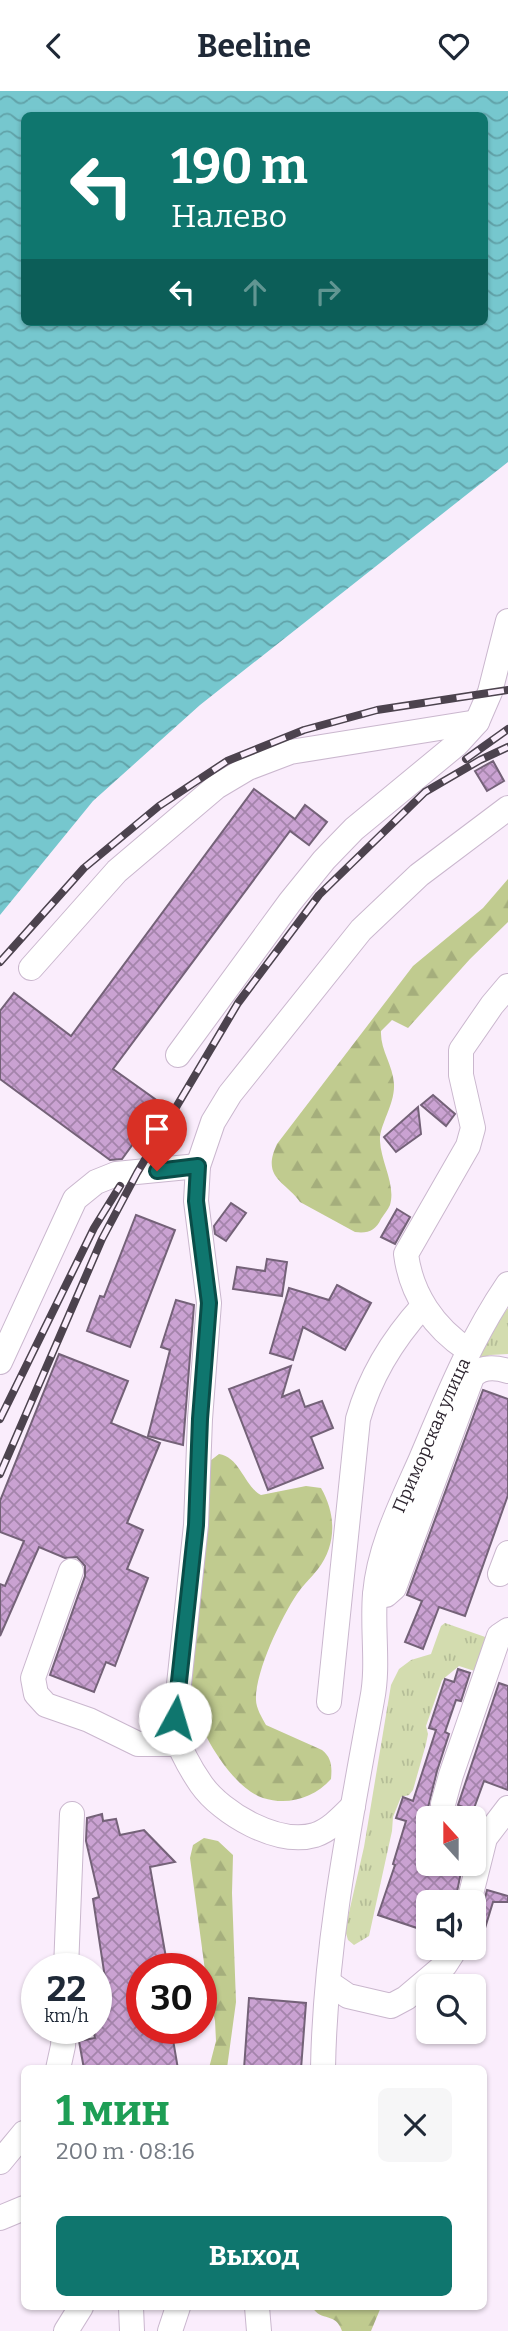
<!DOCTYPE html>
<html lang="ru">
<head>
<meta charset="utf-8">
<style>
	:root { --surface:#fff; --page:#f6f6f7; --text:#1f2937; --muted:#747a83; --accent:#0f766e }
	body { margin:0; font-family:Bitter,serif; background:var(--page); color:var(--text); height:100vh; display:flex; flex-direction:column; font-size:26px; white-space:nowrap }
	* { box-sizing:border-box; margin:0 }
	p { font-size:23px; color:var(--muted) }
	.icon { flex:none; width:38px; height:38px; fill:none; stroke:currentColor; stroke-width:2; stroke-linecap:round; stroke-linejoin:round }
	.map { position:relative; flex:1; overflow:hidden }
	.panel { position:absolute; left:21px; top:1974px; width:466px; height:245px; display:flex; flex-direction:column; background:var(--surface); border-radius:10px; box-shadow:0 2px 5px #0004 }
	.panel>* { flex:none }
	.top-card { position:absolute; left:21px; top:21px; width:467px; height:214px; border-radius:10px; box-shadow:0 2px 5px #0004; background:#0f766e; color:#fff; overflow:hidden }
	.needle { width:46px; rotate:339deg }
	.tools { position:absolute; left:416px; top:1715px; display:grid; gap:14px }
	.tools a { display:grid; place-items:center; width:70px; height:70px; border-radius:10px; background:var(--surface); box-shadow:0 2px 5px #0004; font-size:35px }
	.speed { position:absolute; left:21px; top:1862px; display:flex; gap:14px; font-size:35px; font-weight:700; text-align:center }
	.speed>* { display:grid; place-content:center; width:91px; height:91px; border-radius:50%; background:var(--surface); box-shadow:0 2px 5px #0004; line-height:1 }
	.speed small { font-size:18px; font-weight:400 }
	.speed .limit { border:10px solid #d22; background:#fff; color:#111 }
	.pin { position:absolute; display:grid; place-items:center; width:60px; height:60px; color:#fff; margin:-72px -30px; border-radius:50% 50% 50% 0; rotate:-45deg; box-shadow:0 0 7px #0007 }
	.pin .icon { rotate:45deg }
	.me { position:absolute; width:77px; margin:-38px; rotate:6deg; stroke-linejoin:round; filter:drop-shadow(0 0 5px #0008) }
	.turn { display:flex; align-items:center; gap:24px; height:147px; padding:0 35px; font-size:32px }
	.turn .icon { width:91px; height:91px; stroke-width:2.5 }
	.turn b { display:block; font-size:49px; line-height:60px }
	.lanes { display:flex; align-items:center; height:66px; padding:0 35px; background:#0003; justify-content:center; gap:35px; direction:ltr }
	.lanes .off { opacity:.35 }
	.round { display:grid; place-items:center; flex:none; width:74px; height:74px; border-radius:10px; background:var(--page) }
	.overview { display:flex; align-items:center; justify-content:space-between; height:119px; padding:0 35px }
	h1 { font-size:42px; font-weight:700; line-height:52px; color:#1e9e55 }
	.button { display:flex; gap:14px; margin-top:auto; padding:14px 35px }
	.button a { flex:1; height:80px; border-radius:10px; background:var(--accent); color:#fff; font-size:28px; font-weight:700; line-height:80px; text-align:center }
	header { display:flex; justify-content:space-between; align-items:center; height:91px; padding:0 35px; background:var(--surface); font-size:32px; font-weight:700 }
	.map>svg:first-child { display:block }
</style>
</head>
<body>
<header><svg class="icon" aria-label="back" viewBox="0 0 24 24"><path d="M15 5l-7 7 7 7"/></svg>Beeline<svg class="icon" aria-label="heart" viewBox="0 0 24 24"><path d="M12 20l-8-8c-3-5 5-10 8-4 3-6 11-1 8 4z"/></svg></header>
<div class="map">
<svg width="508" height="2240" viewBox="0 0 508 2240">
	<defs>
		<pattern id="grass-tufts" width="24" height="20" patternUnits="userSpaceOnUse" patternTransform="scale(1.75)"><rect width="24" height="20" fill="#d3dcaf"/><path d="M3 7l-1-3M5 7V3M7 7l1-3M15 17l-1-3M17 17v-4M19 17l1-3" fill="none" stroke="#b5bd97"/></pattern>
		<pattern id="forest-firs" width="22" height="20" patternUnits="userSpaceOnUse" patternTransform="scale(1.75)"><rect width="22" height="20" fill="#c0cb8f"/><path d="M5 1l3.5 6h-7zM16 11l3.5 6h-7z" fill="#a5ae7c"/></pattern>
		<pattern id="water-waves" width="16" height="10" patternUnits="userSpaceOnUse" patternTransform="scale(1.75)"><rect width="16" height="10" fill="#76c7ce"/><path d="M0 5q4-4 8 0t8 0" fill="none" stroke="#61a2a8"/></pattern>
		<pattern id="building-cross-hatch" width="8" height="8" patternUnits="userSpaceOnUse" patternTransform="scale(1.75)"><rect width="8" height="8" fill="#caa2d2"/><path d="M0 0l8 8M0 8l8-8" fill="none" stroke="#a484ab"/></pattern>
	</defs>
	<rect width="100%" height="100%" fill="#faedfc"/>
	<g fill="url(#grass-tufts)">
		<polygon points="508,1217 508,1263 490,1264 480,1268 473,1264"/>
		<polygon points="445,1532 491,1548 481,1582 459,1575 442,1589 426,1635 428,1643 426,1653 413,1699 409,1704 401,1706 393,1726 392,1740 369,1845 354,1854 348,1849 345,1839 364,1756 391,1594 399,1578 411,1569 431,1563 441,1535"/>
	</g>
	<g fill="url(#forest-firs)">
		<path d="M508 788V831L470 868 408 937 392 929 381 940C380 959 393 974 394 993 395 1014 379 1034 380 1050 381 1071 396 1094 390 1114 388 1119 384 1123 381 1128 376 1139 368 1143 355 1141L300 1111C285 1090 261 1087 277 1053L413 875 483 817Z"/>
		<path d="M219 1363C240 1366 244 1395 261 1404L306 1395 321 1397C336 1423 337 1453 318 1478 311 1487 303 1494 297 1503 281 1527 255 1581 256 1609 256 1617 262 1627 266 1634L322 1659C332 1667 332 1676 331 1688 314 1707 288 1715 263 1707 230 1696 194 1633 191 1600 189 1578 197 1543 199 1520 205 1470 208 1420 210 1370Z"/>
		<polygon points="204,1747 218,1750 233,1764 232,1802 236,1911 227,1977 209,1977 216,1950 215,1930 206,1887 190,1767 193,1754"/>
		<path d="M312 2216H381L371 2240H342C336 2221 321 2231 312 2216Z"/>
	</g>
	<path fill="url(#water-waves)" fill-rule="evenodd" d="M0 0H508V371L200 614 93 710 0 824ZM24 24H485V231H24Z"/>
	<g fill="url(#building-cross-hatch)" stroke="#746278" stroke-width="2">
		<polygon points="493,670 504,690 487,700 475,680"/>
		<polygon points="254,698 295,728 305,714 327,731 309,754 290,740 113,978 162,1013 122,1068 110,1069 0,988 0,920 14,902 71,945"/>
		<polygon points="433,1004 455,1023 446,1035 421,1014"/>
		<polygon points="418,1016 421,1043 396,1061 384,1046"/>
		<polygon points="231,1112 246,1122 226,1150 215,1143 214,1135"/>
		<polygon points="397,1118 410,1126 395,1153 381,1146"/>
		<polygon points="136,1124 175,1139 130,1256 87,1240 100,1205 104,1206"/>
		<polygon points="267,1168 287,1171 282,1205 233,1198 237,1176 265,1180"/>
		<polygon points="337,1194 371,1212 345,1259 303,1236 293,1269 270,1262 289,1197 329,1209"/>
		<polygon points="176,1209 194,1214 183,1354 148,1345 170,1259 161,1256"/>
		<polygon points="59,1263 128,1290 111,1332 160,1352 127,1432 143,1439 127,1478 148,1487 115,1575 106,1571 94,1601 50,1584 85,1485 85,1475 77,1466 65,1467 39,1456 0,1545 0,1493 5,1495 24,1450 0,1441 0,1410"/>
		<polygon points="291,1275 282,1306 299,1299 305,1316 322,1310 333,1337 311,1346 323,1377 268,1399 229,1298"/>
		<polygon points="483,1299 508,1308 508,1404 465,1525 439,1516 423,1558 405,1551 422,1510 407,1504"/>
		<polygon points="458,1578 470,1582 461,1610 456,1609 445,1641 449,1643 437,1680 423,1737 429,1739 429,1773 436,1773 461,1781 455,1811 429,1811 429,1841 378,1824 395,1774 393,1773 406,1730 396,1727 403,1706 413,1710 436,1639 429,1637 445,1588 454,1591"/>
		<polygon points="499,1592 508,1595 508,1699 484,1690 473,1720 458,1714"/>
		<polygon points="102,1723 103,1730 116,1728 120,1744 144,1739 175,1771 150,1776 168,1878 142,1878 142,1937 171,1937 178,1978 84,1978 79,1950 95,1947 93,1937 96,1937 96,1908 105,1906 104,1901 107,1900 93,1808 99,1806 86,1750 87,1727"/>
		<polygon points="487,1799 508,1805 508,1811 493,1811 478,1860 474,1859 474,1825 483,1815"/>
		<polygon points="249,1907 306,1912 301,1978 244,1978"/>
	</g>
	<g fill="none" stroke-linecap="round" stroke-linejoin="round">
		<g stroke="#cab7ce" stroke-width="26">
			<g id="minor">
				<polyline points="31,877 117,780 216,696 248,677 290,661 477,631"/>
				<polyline points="178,964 290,811 324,769 354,738 457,653 477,631 490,601 508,530"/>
				<path d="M468 1259C434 1237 411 1203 406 1163L468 1055 473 1037 461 984V959L492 914 508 895"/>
				<polyline points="0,1271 75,1108 96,1091 116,1083 198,1075"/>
				<polyline points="71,1480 33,1587 36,1603 46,1614 89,1629 138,1653 179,1653"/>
				<polyline points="500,1483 508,1462"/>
				<path d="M375 1504H386L394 1497 472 1286C481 1275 495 1276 508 1280"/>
				<path d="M329 1611 358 1328C370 1285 393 1248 423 1215"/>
				<path d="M353 1715C342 1726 330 1739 315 1744 278 1755 222 1723 201 1693 190 1677 180 1658 174 1640L196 1434 200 1328 209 1212 196 1110 198 1075 213 1031 230 1003 361 839 419 784 508 717"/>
				<polyline points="444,1727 443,1713 451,1684 499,1545 508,1539"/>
				<polyline points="469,1811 485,1747 508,1717"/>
				<polyline points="66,1878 72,1723"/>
				<polyline points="329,1892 348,1905 391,1915 406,1907 445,1874 456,1857"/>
				<polyline points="58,1978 63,1955 64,1937"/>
				<path id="s1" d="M323 1978C325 1854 350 1731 372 1609 379 1575 372 1539 375 1503 379 1456 402 1411 421 1368 447 1307 471 1247 508 1193"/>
				<polyline points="0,2071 24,2042"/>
				<polyline points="0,2127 24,2117"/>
				<polyline points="131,2216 132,2240"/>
				<polyline points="257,2216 259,2240"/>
				<polyline points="66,2240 81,2216"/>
				<polyline points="170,2240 178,2216"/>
			</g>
		</g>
		<use href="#minor" stroke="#fff" stroke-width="24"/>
		<g stroke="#4c434e" stroke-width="8">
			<g id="rail">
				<polyline points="466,668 508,638"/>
				<polyline points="0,871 84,777 159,715 227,670 304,639 377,619 508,599"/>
				<polyline points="0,1328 94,1137 120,1095"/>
				<polyline points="0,1383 102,1148 137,1082 238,912 319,804 425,701 480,669 508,656"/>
			</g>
		</g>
		<use href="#rail" stroke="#faedfc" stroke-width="5" stroke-dasharray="16" stroke-linecap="butt"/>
	</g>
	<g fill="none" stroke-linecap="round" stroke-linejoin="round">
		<g stroke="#0a4d48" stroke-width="18">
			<polyline id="route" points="157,1080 198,1075 196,1110 209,1212 200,1328 196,1434 175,1627"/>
		</g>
		<use href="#route" stroke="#0f766e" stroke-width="12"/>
	</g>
	<g text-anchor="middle" stroke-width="7" stroke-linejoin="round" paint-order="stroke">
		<g font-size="18" fill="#2f2731" stroke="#faedfc">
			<text dy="6" stroke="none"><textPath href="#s1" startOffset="648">Приморская улица</textPath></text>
		</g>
	</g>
</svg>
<div class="tools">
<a><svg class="needle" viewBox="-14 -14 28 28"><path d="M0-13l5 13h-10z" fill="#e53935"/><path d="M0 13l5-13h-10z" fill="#747a83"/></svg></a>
<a><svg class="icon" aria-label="sound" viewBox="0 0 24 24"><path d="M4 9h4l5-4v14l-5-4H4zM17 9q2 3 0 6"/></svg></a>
<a><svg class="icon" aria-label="search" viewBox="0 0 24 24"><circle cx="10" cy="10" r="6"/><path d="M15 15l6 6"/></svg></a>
</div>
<div class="speed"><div>22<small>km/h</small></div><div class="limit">30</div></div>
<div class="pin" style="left:157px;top:1080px;background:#d93025"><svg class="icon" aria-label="arrive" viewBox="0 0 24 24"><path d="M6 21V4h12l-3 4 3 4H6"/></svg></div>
<svg class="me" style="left:175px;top:1627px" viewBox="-20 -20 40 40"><circle r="19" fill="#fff"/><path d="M0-13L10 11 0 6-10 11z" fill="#0f766e"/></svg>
<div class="top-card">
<div class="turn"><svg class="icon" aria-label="left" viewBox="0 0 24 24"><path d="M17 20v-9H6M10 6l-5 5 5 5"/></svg><div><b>190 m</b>Налево</div></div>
<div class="lanes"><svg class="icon" aria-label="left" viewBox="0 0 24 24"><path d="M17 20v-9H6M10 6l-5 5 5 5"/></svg><svg class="icon off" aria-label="ahead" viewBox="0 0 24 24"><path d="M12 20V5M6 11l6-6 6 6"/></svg><svg class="icon off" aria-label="right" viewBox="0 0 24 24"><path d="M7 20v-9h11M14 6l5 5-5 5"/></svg></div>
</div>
<section class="panel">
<div class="overview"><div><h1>1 мин</h1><p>200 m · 08:16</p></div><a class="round"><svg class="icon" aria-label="close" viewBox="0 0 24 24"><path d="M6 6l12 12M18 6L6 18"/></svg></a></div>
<div class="button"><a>Выход</a></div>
</section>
</div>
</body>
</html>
